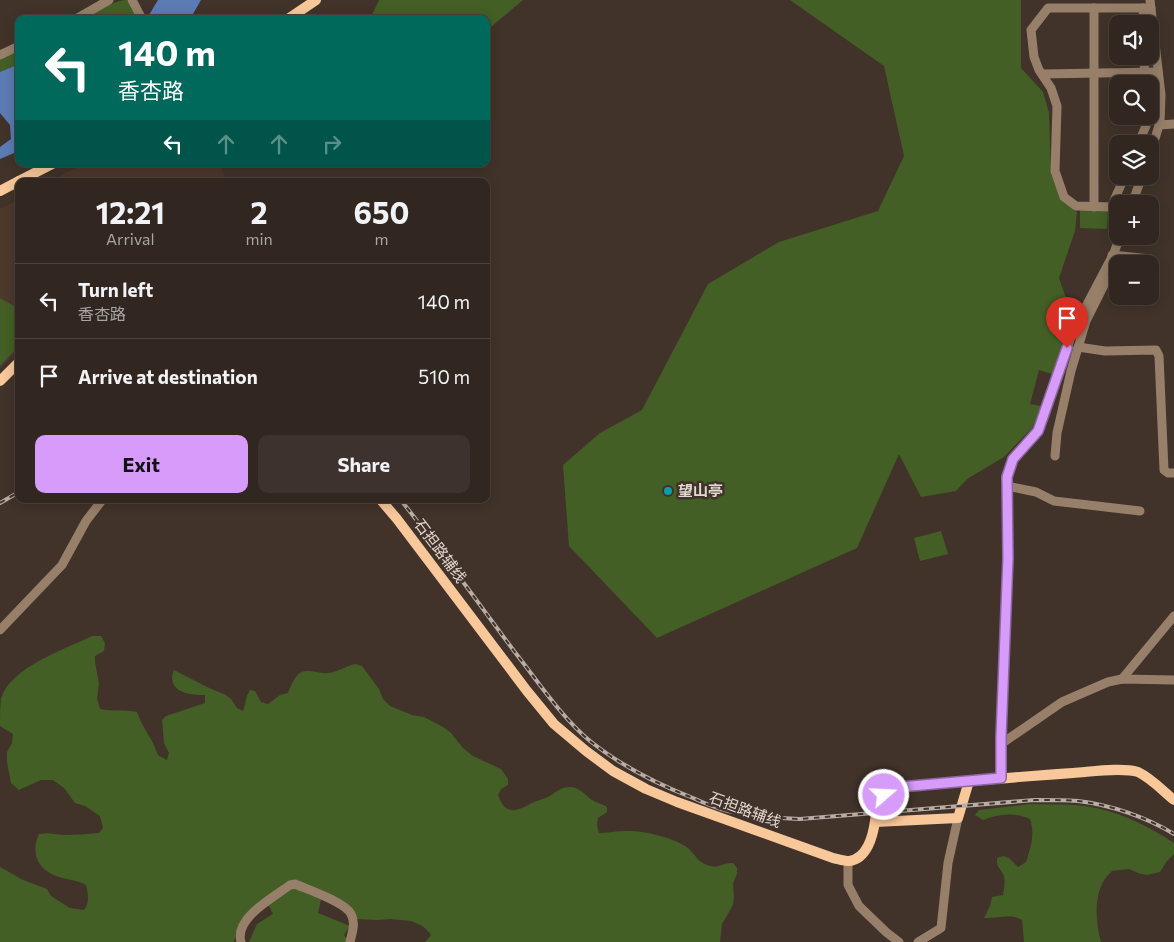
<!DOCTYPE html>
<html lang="en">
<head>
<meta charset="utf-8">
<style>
	:root { --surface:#312620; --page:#3d322d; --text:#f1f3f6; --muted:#a8a5a5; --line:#4c433e; --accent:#d79bf9 }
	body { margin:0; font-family:Commissioner,"Noto Sans SC",sans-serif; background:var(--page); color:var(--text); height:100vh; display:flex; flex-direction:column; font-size:19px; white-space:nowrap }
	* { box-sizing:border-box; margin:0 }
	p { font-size:16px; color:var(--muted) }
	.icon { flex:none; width:28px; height:28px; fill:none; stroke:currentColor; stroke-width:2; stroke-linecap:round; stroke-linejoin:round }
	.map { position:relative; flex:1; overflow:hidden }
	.details { position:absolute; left:15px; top:178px; width:475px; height:325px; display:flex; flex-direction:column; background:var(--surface); border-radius:10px; box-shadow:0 2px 12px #0003,0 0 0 1px var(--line) }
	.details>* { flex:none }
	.banner { position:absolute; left:15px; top:15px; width:475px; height:152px; border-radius:10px; box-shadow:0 2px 12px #0003,0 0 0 1px var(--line); background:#00695c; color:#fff; overflow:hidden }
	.controls { position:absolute; left:1109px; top:15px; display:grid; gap:10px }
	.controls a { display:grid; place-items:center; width:50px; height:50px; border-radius:10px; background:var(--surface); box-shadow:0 2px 12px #0003,0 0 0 1px var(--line); font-size:25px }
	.pin { position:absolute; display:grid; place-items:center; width:42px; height:42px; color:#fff; margin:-51px -21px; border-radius:50% 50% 50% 0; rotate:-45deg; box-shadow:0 0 5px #0007 }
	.pin .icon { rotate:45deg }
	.me { position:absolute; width:55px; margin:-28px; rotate:71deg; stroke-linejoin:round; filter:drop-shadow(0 0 4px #0008) }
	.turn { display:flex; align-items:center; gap:18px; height:105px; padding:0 20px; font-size:22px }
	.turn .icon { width:65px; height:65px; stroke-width:2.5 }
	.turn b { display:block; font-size:35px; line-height:42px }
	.lanes { display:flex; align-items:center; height:48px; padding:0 20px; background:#0003; justify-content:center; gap:25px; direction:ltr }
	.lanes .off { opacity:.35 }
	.eta { display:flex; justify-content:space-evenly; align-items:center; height:85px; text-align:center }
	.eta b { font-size:30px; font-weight:700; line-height:35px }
	.primary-button { display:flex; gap:10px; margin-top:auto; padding:10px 20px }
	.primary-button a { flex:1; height:58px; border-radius:10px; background:var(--accent); color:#111; font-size:20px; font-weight:700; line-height:58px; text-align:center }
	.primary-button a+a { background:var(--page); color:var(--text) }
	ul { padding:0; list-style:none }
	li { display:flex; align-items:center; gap:15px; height:75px; padding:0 20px; border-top:1px solid var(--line) }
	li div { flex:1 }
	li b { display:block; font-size:19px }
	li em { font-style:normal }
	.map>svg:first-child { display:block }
</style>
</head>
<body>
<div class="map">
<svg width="1174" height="942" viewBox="0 0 1174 942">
	<rect width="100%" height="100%" fill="#41332a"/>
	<g fill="#4d382c">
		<polygon points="87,164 220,164 226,181 50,181 67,172"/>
		<polygon points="19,199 19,350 0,369 0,209"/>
	</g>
	<g fill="#435f25">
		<path d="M124 0H127L137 19H85C99 12 108 3 124 0Z"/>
		<polygon points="379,0 523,0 486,31 486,19 370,19"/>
		<polygon points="790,0 1021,0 1021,68 1043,92 1049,113 1051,174 1061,198 1077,212 1075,231 1059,278 1069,307 1078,312 1060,350 1052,374 1039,370 1030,404 1041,406 1032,428 1004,457 967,479 956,491 921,497 899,454 857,548 657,638 569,546 563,465 600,433 642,410 708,284 779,242 878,211 904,156 884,66"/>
		<polygon points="19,51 19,64 0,72 0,59"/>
		<polygon points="1080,210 1108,210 1107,229 1080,228"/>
		<polygon points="0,298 19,309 19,346 0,366"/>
		<polygon points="941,531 948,554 920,561 914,538"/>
		<path d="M92 636H101L105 643 104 651 95 656V662L99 683 97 699 100 709C112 712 125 709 137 712L141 722 153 743 158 755 167 760 169 753 164 743 162 720 166 716 205 703V695C193 695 173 694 172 678 172 675 173 673 174 670L207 687 226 695 231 699 237 708 243 711C246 704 245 697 250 690L255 691 261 702 268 704 280 695 288 693C292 684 296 670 308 671 315 671 321 674 328 673 338 672 346 666 355 664L362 666 379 689 383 699 390 706 412 715 424 717 443 727 451 733 463 748 473 756 501 769 508 779V785L501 789 498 795C506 817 517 811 534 802 539 800 544 799 548 797 555 793 561 787 569 787 579 786 585 795 592 800 597 803 602 804 607 807V812L598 818 597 825 599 833C608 833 616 831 626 831 642 830 671 837 685 846 696 853 696 863 711 866 718 868 725 862 733 863L737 868V874L733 883 734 898 733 905 722 924 720 942H424L426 941 431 935 425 928 420 925 411 921 391 919 377 920 357 919 343 910 321 899 318 913 350 926 344 935 348 940V942H249L257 924 273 914 269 906 261 900 236 934 234 942H0V867L23 880 47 889 51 896 70 908 84 910C90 902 88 894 86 885 77 880 68 880 59 877 38 870 30 854 39 834 49 832 53 834 63 835 75 835 87 834 99 833L103 828 100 816 85 806 75 803 64 788 53 780H41L19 790 11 783 7 762V752L12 743 13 734 0 726C0 718 0 707 1 699 9 668 65 649 92 636Z"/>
		<path d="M1030 804C1051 805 1075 803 1096 808 1124 814 1150 827 1174 843V854L1167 861 1160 872 1147 875 1138 873 1129 869 1112 871C1108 875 1104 879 1102 884 1094 901 1096 924 1101 942H1024L1022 920C1011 913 997 919 984 918L990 906 992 897 1003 895C1004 888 1006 880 1003 874 999 866 997 869 997 858L1003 856 1009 858 1018 867 1026 862C1031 847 1035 834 1030 819 1015 812 998 814 983 820L975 815 979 810Z"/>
	</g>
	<g fill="#5c7bb4">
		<polygon points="158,0 201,0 190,19 143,19 149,15"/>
		<polygon points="19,64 19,151 0,159 0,147 11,139 10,125 0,113 0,72"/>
	</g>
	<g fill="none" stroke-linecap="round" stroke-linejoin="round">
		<g stroke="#977f69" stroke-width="9">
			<polyline points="132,0 142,19"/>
			<polyline points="1094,8 1094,207"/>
			<polyline points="1143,8 1144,24"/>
			<polyline points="76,19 109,0"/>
			<polyline points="0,55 19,46"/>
			<polyline points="1144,56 1145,84"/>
			<polyline points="1042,74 1158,72"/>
			<polyline points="1159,125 1174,124"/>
			<polyline points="1138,144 1146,126 1146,116"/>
			<polyline points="1150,155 1160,122 1161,95 1150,0"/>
			<polyline points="1132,204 1142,176"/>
			<polyline points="1111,207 1125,176"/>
			<polyline points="1118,210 1111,207 1076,206 1064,197 1055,171 1057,106 1051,88 1039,70 1034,57 1031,30 1048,8 1151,8"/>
			<polyline points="1112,255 1150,259"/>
			<polyline points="1078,347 1105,351 1156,350 1159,356 1164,470 1168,473 1174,473"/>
			<polyline points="1055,456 1057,433 1071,371 1086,321 1107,279"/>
			<polyline points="1007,486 1036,492 1054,501 1140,511"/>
			<polyline points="0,630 62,565 86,521 103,499"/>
			<polyline points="1122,679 1174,616"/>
			<polyline points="1001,744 1062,702 1108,682 1122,679 1174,680"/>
			<polyline points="1001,778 1001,737 1008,558 1007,477 1013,459 1038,431 1073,331 1114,253 1120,236"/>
			<polyline points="848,861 848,885 859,906 886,932 899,942"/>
			<path d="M241 942C234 918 274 897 290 885L295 884C309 890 345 902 351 914 356 923 352 933 350 942"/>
			<polyline points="918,942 941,928 948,863 958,818"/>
		</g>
		<g stroke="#f8c79a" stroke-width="10">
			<polyline points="288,19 316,0"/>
			<polyline points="19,181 52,164"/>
			<polyline points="0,191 19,181"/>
			<polyline points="0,381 19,362"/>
			<path d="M380 499 397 519 527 691 554 724 586 751 613 771 646 789 677 802 833 858C838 859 844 861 849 861 867 859 873 836 875 821 876 816 876 807 878 802 882 794 892 790 900 787 958 782 1015 777 1073 773 1090 772 1121 767 1138 772 1151 778 1163 791 1174 800"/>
			<polyline points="875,822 958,818 969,781"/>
		</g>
		<g stroke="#b9aea7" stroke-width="4">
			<g id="rail">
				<path d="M400 499C439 548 476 600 514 651 537 680 561 717 590 741 620 765 657 784 693 798 704 803 716 808 728 811 752 816 776 818 800 819L1035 800C1050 800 1064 800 1078 801 1111 805 1146 817 1174 834"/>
				<polyline points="0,503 19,492"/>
			</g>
		</g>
		<use href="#rail" stroke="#41332a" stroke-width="2" stroke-dasharray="5.5" stroke-linecap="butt"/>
	</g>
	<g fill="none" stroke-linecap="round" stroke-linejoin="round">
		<g stroke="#8c65a2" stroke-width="12">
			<polyline id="route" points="884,795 892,790 900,787 1001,778 1001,737 1008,558 1007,477 1013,459 1038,431 1067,348"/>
		</g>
		<use href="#route" stroke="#d79bf9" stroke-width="9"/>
	</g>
	<circle fill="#0f9aa8" stroke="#41332a" stroke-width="2" cx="668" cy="491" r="5"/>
	<g text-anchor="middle" stroke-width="5" stroke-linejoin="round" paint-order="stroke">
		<g font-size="15" font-weight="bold" fill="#e3d9d3" stroke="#41332a" text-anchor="start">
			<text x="678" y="496">望山亭</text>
		</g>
		<g font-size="15" fill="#e3d9d3" stroke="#41332a">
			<text transform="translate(440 551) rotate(53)" y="5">石担路辅线</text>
			<text transform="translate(745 810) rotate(20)" y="5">石担路辅线</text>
		</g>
	</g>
</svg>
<div class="controls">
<a><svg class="icon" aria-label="sound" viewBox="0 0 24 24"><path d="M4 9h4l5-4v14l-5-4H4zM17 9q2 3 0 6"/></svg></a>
<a><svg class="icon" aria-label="search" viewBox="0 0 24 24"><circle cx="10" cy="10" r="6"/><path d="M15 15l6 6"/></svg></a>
<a><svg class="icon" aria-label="layers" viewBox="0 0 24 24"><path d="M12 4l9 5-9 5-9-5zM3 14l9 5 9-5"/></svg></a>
<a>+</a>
<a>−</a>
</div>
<div class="pin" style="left:1067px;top:348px;background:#d93025"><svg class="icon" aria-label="arrive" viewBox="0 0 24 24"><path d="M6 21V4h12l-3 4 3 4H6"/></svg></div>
<svg class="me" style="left:884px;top:795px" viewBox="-20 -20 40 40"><circle r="17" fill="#d79bf9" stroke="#fff" stroke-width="3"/><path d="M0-11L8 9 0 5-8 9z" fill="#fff"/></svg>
<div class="banner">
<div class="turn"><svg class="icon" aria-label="left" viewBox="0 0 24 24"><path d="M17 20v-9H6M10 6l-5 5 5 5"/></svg><div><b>140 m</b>香杏路</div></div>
<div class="lanes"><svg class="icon" aria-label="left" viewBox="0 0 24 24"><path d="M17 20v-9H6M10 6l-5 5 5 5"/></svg><svg class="icon off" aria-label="ahead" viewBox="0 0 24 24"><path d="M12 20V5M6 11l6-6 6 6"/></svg><svg class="icon off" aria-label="ahead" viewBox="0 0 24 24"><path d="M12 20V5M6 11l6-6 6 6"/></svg><svg class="icon off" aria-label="right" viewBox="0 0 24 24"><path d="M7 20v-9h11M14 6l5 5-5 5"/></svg></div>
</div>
<section class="details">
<div class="eta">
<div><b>12:21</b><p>Arrival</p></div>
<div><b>2</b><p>min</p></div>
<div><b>650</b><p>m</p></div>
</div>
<ul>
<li><svg class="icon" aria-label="left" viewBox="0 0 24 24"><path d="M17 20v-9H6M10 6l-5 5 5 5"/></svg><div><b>Turn left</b><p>香杏路</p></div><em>140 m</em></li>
<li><svg class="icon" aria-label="arrive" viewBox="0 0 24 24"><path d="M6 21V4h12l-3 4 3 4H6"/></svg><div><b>Arrive at destination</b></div><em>510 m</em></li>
</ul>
<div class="primary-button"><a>Exit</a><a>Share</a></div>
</section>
</div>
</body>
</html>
